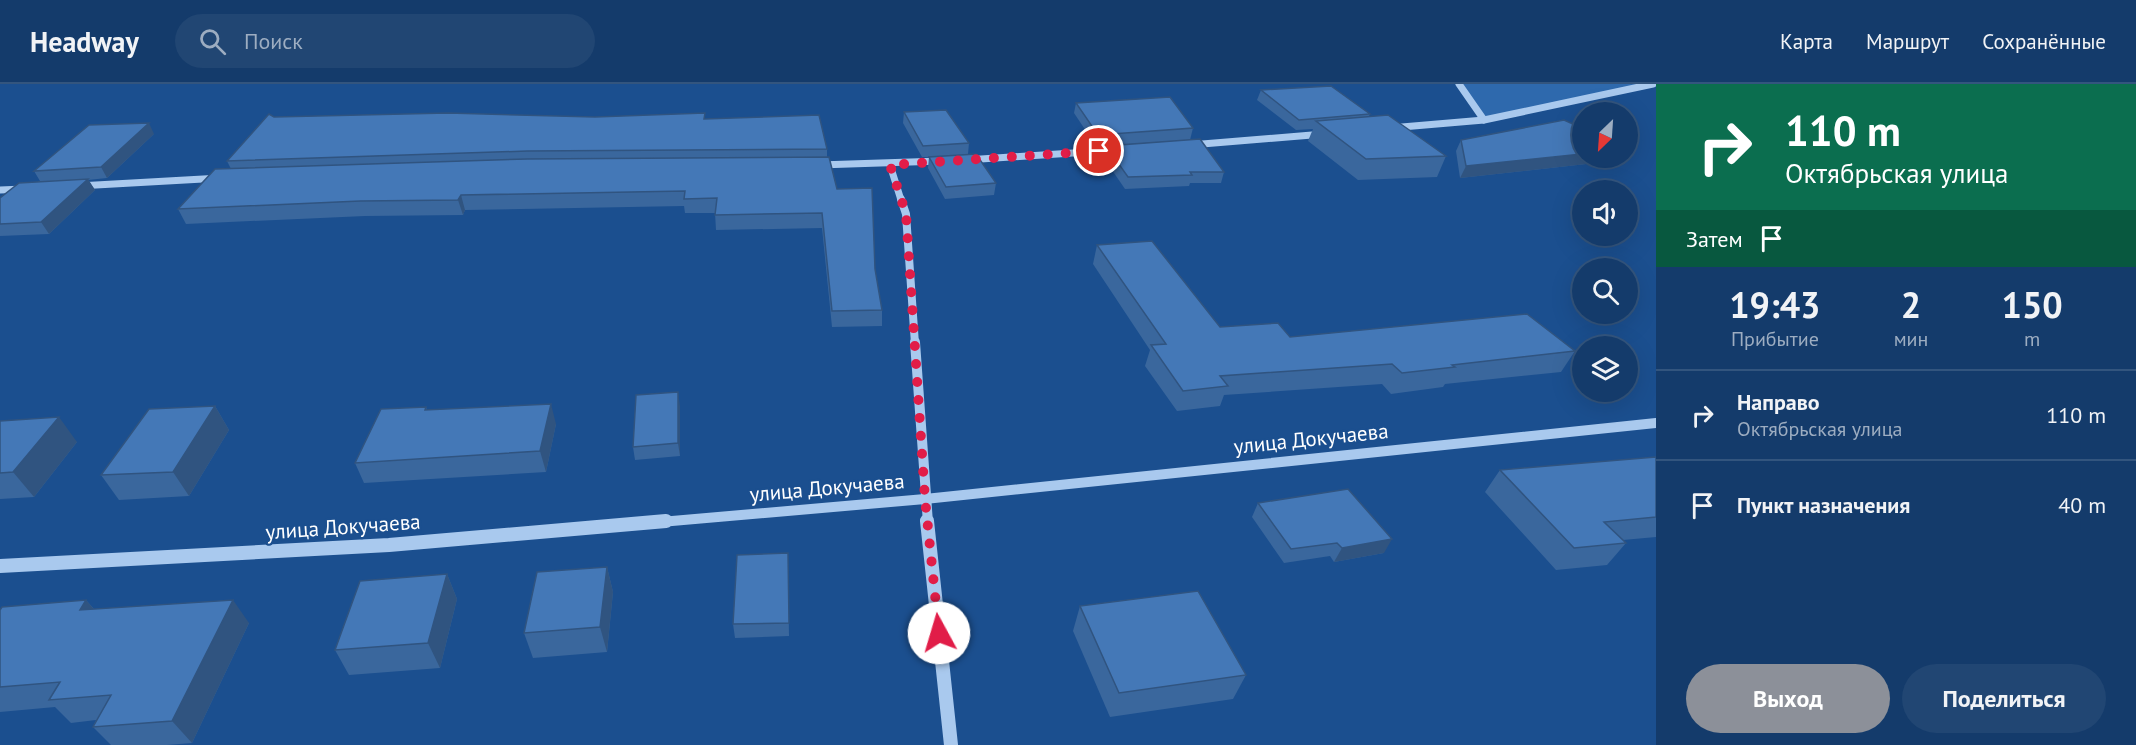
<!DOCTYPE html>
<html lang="ru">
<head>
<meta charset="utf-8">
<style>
	:root { --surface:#143b6b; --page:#214673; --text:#f1f3f6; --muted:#9dadc1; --line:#33557e; --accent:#8c9099 }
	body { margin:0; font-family:"PT Sans",sans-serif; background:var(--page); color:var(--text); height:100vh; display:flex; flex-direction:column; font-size:22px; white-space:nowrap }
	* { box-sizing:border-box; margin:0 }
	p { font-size:20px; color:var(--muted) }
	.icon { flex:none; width:33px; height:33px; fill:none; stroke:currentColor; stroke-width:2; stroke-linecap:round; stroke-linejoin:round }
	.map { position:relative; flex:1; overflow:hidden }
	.sheet { display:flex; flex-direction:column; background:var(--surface); width:480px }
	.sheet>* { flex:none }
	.hud { background:#0b6e4f; color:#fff; overflow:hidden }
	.needle { width:39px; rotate:205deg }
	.controls { position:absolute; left:1572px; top:18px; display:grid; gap:12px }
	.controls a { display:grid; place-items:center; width:66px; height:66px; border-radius:50%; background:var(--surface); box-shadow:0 6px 24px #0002,0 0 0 2px var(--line); font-size:30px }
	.pin { position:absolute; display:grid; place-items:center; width:51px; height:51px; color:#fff; margin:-26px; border:3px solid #fff; border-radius:50%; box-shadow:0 2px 6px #0007 }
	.me { position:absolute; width:66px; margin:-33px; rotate:354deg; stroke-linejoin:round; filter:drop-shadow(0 0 4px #0008) }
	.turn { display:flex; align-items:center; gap:21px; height:126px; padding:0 30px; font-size:27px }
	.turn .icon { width:78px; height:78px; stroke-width:2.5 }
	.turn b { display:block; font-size:42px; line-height:51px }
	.then { display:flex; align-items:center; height:57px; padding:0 30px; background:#0003; gap:12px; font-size:22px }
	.eta { display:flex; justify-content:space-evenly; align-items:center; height:102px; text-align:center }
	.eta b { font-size:36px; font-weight:600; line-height:42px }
	.button { display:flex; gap:12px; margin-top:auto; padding:12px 30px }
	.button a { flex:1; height:69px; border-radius:36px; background:var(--accent); color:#fff; font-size:24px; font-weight:600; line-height:69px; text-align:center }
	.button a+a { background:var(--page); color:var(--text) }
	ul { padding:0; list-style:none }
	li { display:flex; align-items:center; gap:18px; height:90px; padding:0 30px; border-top:2px solid var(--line) }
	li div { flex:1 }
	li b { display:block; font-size:22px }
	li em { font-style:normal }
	header { display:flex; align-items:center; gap:36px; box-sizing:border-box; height:84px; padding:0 30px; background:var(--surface); border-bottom:2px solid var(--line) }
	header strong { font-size:28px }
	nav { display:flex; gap:33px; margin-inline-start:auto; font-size:21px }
	.search { width:420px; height:54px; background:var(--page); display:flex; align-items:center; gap:15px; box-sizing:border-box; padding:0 21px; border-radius:33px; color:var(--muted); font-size:22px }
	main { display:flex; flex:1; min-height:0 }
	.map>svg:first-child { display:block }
</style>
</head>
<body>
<header>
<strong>Headway</strong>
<div class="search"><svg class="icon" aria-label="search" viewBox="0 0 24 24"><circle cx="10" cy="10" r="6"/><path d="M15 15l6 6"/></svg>Поиск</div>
<nav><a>Карта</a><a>Маршрут</a><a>Сохранённые</a></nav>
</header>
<main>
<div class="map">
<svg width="1656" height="661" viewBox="0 0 1656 661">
	<rect width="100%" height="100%" fill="#1b4f8f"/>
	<polygon fill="#2e69ad" points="1459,0 1653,0 1484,36"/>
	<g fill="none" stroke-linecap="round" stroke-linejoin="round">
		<g stroke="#a9c9ee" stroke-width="7">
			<polyline points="1459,0 1484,36"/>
			<polyline points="1390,44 1484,36 1653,0"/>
			<polyline points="1190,61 1324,50"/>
			<polyline points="966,76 1118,66"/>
			<polyline points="819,81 941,77"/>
			<polyline points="890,81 901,116"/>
			<polyline points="78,102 221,94"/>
			<polyline points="0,106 24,105"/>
		</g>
		<polyline stroke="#a9c9ee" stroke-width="8" points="901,115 906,130 915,260"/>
		<g stroke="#a9c9ee" stroke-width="10">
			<polyline points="915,258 928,439"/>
			<polyline points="649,439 925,415 1656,339"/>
		</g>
		<g stroke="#a9c9ee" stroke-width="14">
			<polyline points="927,437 951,661"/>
			<polyline points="0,482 389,461 666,437"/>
		</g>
	</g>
	<g fill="#3a679d">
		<polygon points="1261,6 1370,30 1369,32 1446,72 1437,93 1358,96 1308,57 1313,45 1296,46 1257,16"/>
		<polygon points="1076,19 1193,44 1190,56 1096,62 1074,29"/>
		<polygon points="904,28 969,59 968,70 996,99 994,111 945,115 928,84 929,73 922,73 903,39"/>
		<polygon points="274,33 705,35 827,65 827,73 837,105 875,185 882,226 882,242 832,243 822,144 716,146 715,129 685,129 684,122 465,126 463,131 365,132 186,140 178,125 231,85 227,77"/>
		<polygon points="154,50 107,94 88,96 95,106 49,150 0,152 0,114 40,97 34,87"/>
		<polygon points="1461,56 1582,74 1624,74 1622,76 1460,94 1456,67"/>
		<polygon points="1106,62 1224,88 1221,99 1190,99 1189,102 1125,105 1103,73"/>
		<polygon points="1097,161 1220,243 1290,253 1575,267 1561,288 1445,300 1443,303 1391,310 1382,300 1224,311 1220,322 1177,327 1145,282 1150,266 1093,180"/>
		<polygon points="215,322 229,346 189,412 119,416 101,391"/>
		<polygon points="680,322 680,372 635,376 633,363"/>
		<polygon points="426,323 427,326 556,340 546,388 364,399 355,379"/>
		<polygon points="0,337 77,358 34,413 0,415"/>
		<polygon points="1656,373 1656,453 1623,456 1626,459 1607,481 1556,486 1485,408 1500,386"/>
		<polygon points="1258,419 1384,469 1334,478 1330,472 1284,479 1252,433"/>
		<polygon points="607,483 613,508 607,568 533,574 524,549"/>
		<polygon points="788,483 789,552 735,554 733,540"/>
		<polygon points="447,490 457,515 440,584 349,591 335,566"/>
		<polygon points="86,516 94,525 249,539 192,659 167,661 111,661 93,643 96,636 71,639 55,623 0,628 0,526"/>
		<polygon points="1080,522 1246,591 1233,615 1110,633 1073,547"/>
	</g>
	<g fill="#305480">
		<polygon points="149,39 154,50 107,94 101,83"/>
		<polygon points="1582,70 1582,74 1624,74 1622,76 1460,94 1466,82"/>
		<polygon points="88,95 95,106 49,150 41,138"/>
		<polygon points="461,111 465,126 463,131 458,116"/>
		<polygon points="678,308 680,322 680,372 678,359"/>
		<polygon points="551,320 556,340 546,388 540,367"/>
		<polygon points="215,322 229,346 189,412 173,388"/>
		<polygon points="59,333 77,358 34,413 13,388"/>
		<polygon points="1392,455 1384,469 1334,478 1342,464"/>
		<polygon points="607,483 613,508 607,568 600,543"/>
		<polygon points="447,490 457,515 440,584 428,559"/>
		<polygon points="86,516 106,539 80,526"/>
		<polygon points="233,516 249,539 192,659 172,637"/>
	</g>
	<g fill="#4478b7" stroke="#305480" stroke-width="1.5">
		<polygon points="1331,2 1370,30 1299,36 1261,6"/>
		<polygon points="1170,13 1193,44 1098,51 1076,19"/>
		<polygon points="946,26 969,59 923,62 904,28"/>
		<polygon points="448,29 595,33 705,29 704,35 819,31 827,65 527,67 227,77 269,30 274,33"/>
		<polygon points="1388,31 1446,72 1366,75 1316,37"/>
		<polygon points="1564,36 1582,44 1582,70 1466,82 1461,56"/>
		<polygon points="149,39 101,83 34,87 89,41"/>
		<polygon points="1200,55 1224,88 1190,88 1192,91 1128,93 1106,62"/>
		<polygon points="976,70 996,99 946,103 929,73"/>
		<polygon points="829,73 837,105 872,104 875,185 882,226 832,227 822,129 715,131 717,114 684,115 685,107 461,111 458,116 360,117 178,125 215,85 527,75"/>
		<polygon points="88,95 41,138 0,140 0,114 19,99"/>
		<polygon points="1152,157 1220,243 1278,239 1290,253 1527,230 1575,267 1452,281 1455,283 1402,289 1392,280 1220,292 1228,302 1183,307 1151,261 1166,260 1097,161"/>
		<polygon points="678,308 678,359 633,363 636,311"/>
		<polygon points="551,320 540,367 355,379 381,325 426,323 425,326"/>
		<polygon points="215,322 173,388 101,391 149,325"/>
		<polygon points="59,333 13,388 0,389 0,337"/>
		<polygon points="1656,373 1656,433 1604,438 1626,459 1574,464 1500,386"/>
		<polygon points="1348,405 1392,455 1342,464 1337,459 1291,465 1258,419"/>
		<polygon points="788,469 789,539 733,540 737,471"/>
		<polygon points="607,483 600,543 524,549 537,488"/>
		<polygon points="447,490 428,559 335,566 360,497"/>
		<polygon points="1198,507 1246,591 1119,609 1080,522"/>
		<polygon points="86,516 80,526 233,516 172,637 93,643 111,611 49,616 60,598 0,603 0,526 2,523"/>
	</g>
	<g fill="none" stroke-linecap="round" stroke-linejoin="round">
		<polyline stroke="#e11d48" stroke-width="10" stroke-dasharray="0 18" points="939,549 925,415 906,130 890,81 1099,67"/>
	</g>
	<g text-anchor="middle" stroke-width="4.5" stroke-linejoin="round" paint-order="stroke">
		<g font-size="21" fill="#fff" stroke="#1b4f8f">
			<text transform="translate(1311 355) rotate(-6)" y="7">улица Докучаева</text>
			<text transform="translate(827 404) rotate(-5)" y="7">улица Докучаева</text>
			<text transform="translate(343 443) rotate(-4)" y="7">улица Докучаева</text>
		</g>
	</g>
</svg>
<div class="controls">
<a><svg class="needle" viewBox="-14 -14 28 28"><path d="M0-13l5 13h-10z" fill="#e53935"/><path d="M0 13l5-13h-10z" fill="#9dadc1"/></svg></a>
<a><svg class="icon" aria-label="sound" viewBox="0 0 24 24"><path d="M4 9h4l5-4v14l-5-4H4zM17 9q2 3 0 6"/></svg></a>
<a><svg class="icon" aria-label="search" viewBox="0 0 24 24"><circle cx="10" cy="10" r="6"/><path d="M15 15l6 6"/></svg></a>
<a><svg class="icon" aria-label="layers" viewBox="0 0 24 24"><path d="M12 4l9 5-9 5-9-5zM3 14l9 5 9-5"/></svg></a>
</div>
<div class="pin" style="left:1099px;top:67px;background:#d93025"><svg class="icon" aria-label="arrive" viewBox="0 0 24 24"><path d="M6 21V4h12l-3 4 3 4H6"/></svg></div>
<svg class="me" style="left:939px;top:549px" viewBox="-20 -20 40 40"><circle r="19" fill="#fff"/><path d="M0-13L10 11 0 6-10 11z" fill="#e11d48"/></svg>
</div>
<section class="sheet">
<div class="hud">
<div class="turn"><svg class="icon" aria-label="right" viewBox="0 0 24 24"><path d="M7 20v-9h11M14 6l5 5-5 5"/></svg><div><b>110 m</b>Октябрьская улица</div></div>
<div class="then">Затем<svg class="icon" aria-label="arrive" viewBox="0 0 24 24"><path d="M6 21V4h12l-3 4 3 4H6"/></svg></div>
</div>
<div class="eta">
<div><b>19:43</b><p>Прибытие</p></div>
<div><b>2</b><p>мин</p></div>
<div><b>150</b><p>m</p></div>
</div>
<ul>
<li><svg class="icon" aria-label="right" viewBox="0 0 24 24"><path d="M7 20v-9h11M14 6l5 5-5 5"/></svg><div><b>Направо</b><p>Октябрьская улица</p></div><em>110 m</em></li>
<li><svg class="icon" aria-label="arrive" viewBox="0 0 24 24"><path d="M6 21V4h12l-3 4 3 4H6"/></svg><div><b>Пункт назначения</b></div><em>40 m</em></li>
</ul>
<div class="button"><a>Выход</a><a>Поделиться</a></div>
</section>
</main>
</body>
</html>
